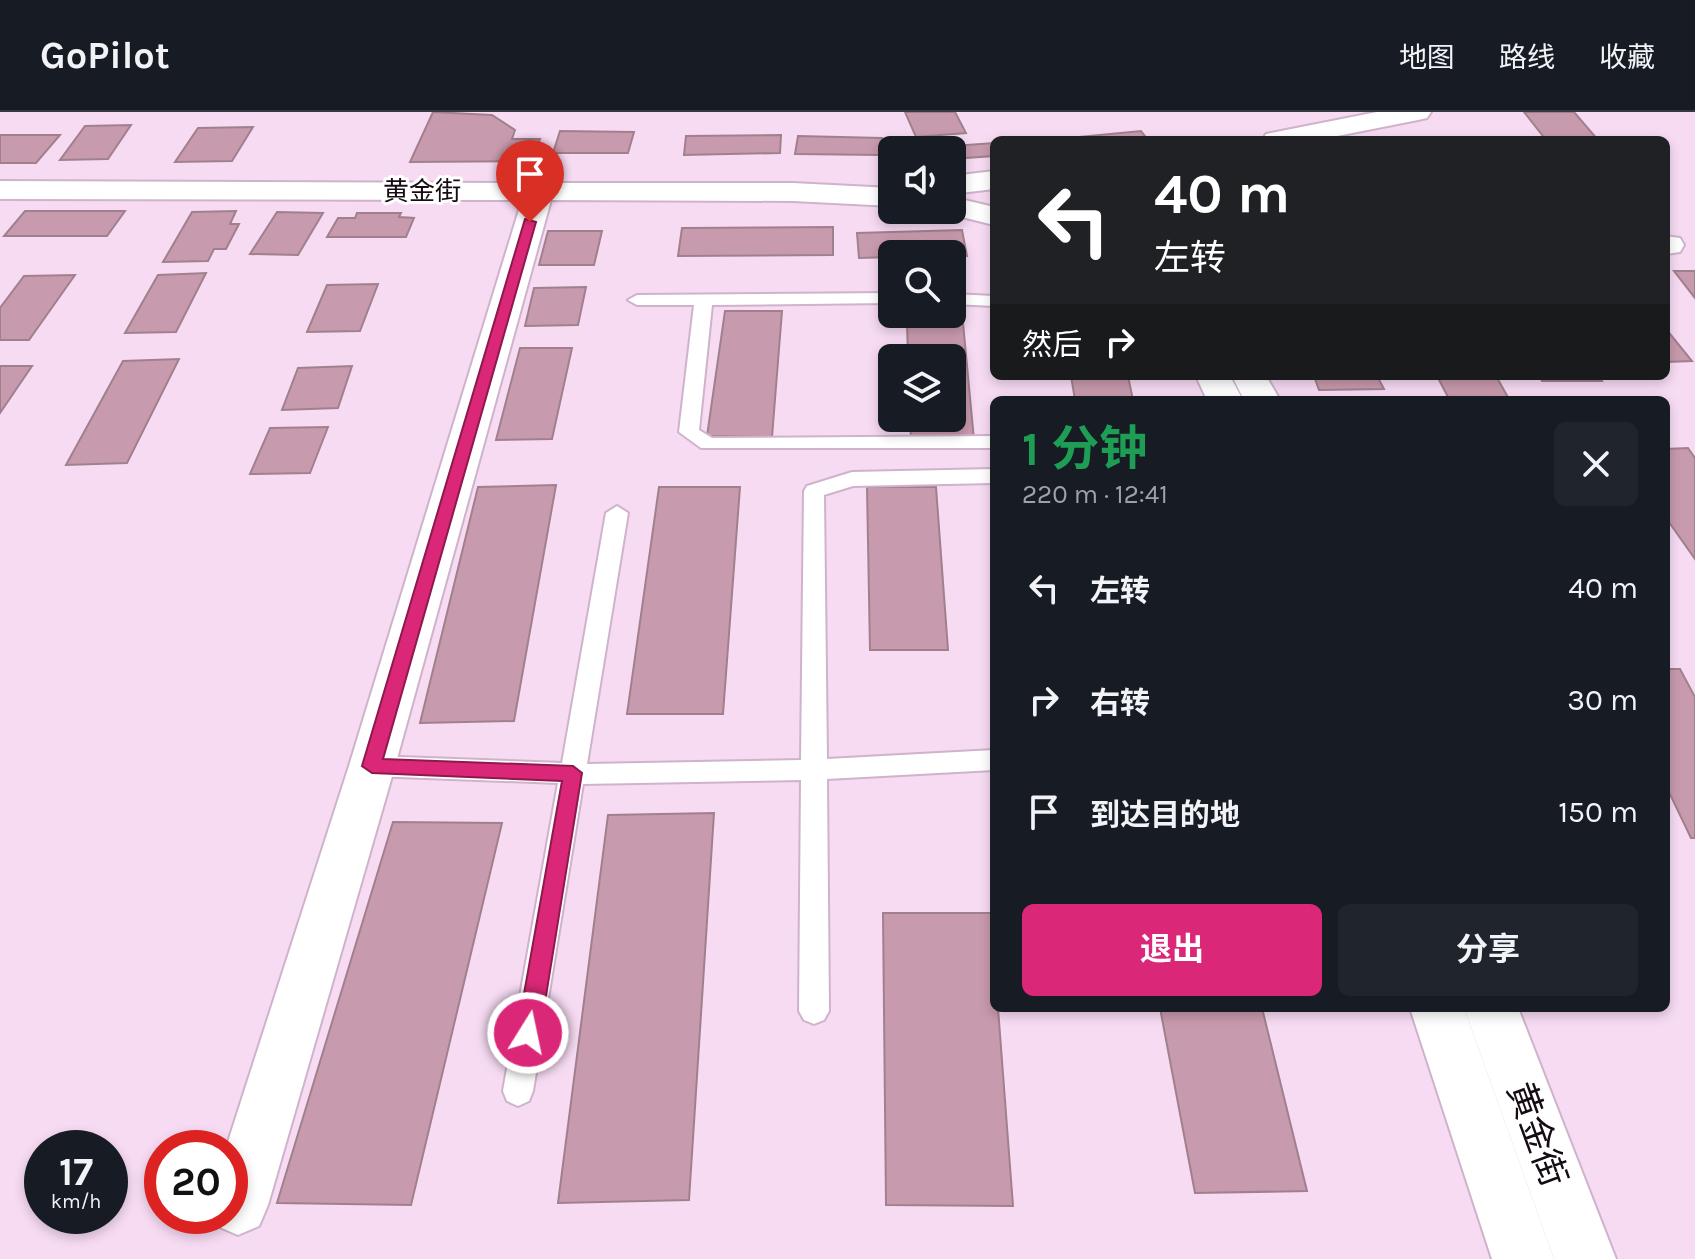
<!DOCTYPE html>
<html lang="zh">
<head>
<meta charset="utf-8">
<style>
	:root { --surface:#171b24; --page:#20242c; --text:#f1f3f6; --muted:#9ea1a6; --line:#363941; --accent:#db2777 }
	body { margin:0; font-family:Karla,"Noto Sans SC",sans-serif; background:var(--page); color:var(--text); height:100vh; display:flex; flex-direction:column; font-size:30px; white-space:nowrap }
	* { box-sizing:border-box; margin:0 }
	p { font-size:26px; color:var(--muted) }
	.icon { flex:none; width:44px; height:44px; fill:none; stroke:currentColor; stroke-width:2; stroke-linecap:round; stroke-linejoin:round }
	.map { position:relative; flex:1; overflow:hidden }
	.sheet { position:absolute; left:990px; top:284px; width:680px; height:616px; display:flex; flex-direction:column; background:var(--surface); border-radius:12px; box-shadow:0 4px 12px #0003 }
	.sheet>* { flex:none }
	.guide { position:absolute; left:990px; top:24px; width:680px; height:244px; border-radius:12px; box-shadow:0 4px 12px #0003; background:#202124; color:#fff; overflow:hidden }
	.buttons { position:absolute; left:878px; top:24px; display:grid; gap:16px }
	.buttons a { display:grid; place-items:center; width:88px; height:88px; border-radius:12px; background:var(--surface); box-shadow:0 4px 12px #0003; font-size:40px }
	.speed { position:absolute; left:24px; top:1018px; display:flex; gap:16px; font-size:40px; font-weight:700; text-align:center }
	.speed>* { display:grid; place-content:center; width:104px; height:104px; border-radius:50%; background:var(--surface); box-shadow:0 4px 12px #0003; line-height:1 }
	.speed small { font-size:20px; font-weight:400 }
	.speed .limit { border:12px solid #d22; background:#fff; color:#111 }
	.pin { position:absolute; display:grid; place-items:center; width:68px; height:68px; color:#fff; margin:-82px -34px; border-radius:50% 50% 50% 0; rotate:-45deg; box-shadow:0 0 8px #0007 }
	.pin .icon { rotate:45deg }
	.me { position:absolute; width:88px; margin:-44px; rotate:10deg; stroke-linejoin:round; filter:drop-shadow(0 0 6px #0008) }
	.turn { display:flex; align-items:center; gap:28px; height:168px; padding:0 32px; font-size:36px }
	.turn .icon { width:104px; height:104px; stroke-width:2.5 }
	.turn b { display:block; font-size:56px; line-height:68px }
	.then { display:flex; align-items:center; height:76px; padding:0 32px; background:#0003; gap:16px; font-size:30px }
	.round { display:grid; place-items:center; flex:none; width:84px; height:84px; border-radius:12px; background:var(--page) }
	.overview { display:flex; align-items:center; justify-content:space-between; height:136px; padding:0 32px }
	h1 { font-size:48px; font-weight:700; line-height:60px; color:#1e9e55 }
	.cta { display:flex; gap:16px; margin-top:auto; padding:16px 32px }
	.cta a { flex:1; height:92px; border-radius:12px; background:var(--accent); color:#fff; font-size:32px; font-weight:700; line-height:92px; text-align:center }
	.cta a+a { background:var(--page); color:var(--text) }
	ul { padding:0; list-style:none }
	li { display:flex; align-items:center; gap:24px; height:112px; padding:0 32px }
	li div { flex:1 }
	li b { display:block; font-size:30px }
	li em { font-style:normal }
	header { display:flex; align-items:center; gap:48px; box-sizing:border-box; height:112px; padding:0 40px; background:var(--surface); border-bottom:2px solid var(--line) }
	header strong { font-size:38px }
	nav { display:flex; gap:44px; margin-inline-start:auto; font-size:28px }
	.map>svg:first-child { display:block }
</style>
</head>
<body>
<header>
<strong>GoPilot</strong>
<nav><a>地图</a><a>路线</a><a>收藏</a></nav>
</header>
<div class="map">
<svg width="1695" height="1147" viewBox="0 0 1695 1147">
	<rect width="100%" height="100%" fill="#f7dbf3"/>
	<g fill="#c89aad" stroke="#a1808e" stroke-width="2">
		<polygon points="433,0 492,3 515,18 512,27 540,27 532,49 410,50"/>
		<polygon points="905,0 955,0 966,21 916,25"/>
		<polygon points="1524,0 1574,0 1598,28 1546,28"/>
		<polygon points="131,13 108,47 60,48 85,14"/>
		<polygon points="253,15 232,49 175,50 198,16"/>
		<polygon points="560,19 634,20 628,41 553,41"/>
		<polygon points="1141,19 1148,28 1080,28 1078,25"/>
		<polygon points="0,23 60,23 36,51 0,51"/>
		<polygon points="781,23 780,41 684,43 686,24"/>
		<polygon points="798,24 882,26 881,43 795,42"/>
		<polygon points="994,31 994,44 952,47 952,38 938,35"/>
		<polygon points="25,99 125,99 107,124 4,124"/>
		<polygon points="236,99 230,112 239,112 226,137 214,137 208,149 163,150 192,100"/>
		<polygon points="277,100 323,101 298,143 250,142"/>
		<polygon points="357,101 401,101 399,105 414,106 406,125 327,125 338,106 355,106"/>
		<polygon points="833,115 833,143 678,144 682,116"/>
		<polygon points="962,118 967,144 892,142 892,145 859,146 857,121"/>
		<polygon points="548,119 602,119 594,153 539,153"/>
		<polygon points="1674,159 1695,159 1695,186"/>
		<polygon points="206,161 176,220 125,221 158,163"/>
		<polygon points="75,163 29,228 0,228 0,196 24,164"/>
		<polygon points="378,172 360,219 307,220 327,173"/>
		<polygon points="586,175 578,213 525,214 534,176"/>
		<polygon points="725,199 782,199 772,325 707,324"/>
		<polygon points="907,211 963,211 974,328 911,327 910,306 952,306 952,246 908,246"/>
		<polygon points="1666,217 1692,249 1666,250"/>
		<polygon points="520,236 572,236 552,327 496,328"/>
		<polygon points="179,247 127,351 66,353 123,249"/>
		<polygon points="0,254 32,254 0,301"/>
		<polygon points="352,254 338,296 282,298 298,256"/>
		<polygon points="1071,264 1128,264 1133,288 1075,288"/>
		<polygon points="1314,264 1377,264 1384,277 1319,278"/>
		<polygon points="1437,264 1496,264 1509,287 1449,287"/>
		<polygon points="1539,264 1599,264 1602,269 1542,269"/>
		<polygon points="328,315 310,361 250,362 270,316"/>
		<polygon points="1688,336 1695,346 1695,447 1666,406 1666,337"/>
		<polygon points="556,373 514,609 420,611 478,375"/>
		<polygon points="659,375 740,375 723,602 627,602"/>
		<polygon points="867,375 936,375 948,538 870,538"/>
		<polygon points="1666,557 1680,557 1695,585 1695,726 1691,726 1666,674"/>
		<polygon points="714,701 689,1088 558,1091 608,703"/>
		<polygon points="393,710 502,711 411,1093 277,1091"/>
		<polygon points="883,801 991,801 994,896 998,896 1013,1094 886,1093"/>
		<polygon points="1160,896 1262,896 1307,1079 1195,1081"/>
	</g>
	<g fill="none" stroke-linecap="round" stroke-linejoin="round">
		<g stroke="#ceb3cb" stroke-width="4">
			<g id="service">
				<polygon points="892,181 892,191 712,193 699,318 712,326 994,324 994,336 701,336 679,320 694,193 637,193 628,188 637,183"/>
				<polygon points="952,182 994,184 994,194 952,192"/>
				<polygon points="994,357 994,371 853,374 824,383 827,647 994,638 994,658 827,667 829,899 824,908 814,912 804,908 799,899 801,668 583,672 533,979 529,989 518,994 507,989 503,979 558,671 372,664 363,661 359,654 363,647 372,644 562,651 606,401 617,394 628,401 587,652 801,648 804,379 807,374 852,360"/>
			</g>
		</g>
		<g stroke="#ceb3cb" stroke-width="4">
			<g id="minor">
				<polygon points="1377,0 1431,0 1427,6 1418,8 1317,28 1262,28 1266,22 1276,20"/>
				<polygon points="543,56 553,59 556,71 793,71 892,76 892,94 793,89 551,88 395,654 268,1093 259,1114 238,1123 217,1114 213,1104 230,1104 230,1036 226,1036 349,654 522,88 0,87 0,69 527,71 533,59"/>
				<polygon points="994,59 994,77 952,82 952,64"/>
				<polygon points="952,85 994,95 994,113 942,100 952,98"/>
				<polygon points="1666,124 1680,126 1684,133 1680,140 1666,142"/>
				<polygon points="1196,264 1230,264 1243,288 1207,288"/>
				<polygon points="1232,264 1266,264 1280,288 1244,288"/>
				<polygon points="1410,896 1464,896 1554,1147 1492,1147"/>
				<polygon points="1464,896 1518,896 1616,1147 1554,1147"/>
			</g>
		</g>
		<use href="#service" fill="#fff" fill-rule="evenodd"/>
		<use href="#minor" fill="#fff" fill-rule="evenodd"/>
	</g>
	<polygon fill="#db2777" stroke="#8e194d" stroke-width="2" points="525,107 536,110 383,647 573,654 582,661 540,921 536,929 528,932 520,929 517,921 562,669 372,661 362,654"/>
	<g text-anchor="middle" stroke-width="6" stroke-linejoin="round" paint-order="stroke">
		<g font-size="26" fill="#150c14" stroke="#fff">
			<text x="422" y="88">黄金街</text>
		</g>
		<g font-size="36" fill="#150c14" stroke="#fff">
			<text transform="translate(1538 1022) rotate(70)" y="13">黄金街</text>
		</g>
	</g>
</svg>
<div class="buttons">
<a><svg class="icon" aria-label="sound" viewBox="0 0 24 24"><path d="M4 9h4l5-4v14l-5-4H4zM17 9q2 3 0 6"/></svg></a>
<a><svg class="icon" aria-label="search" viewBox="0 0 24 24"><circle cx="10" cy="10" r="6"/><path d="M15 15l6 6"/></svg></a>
<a><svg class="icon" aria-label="layers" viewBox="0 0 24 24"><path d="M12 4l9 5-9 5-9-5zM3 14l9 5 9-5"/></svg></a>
</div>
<div class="speed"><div>17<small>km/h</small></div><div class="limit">20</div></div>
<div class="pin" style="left:530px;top:110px;background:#d93025"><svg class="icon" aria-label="arrive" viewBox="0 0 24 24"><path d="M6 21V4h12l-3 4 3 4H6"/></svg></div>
<svg class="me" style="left:528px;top:921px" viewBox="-20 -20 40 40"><circle r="17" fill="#db2777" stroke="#fff" stroke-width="3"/><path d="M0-11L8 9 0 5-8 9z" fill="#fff"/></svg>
<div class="guide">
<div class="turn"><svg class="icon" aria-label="left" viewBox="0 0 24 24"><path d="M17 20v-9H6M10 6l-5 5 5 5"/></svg><div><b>40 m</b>左转</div></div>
<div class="then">然后<svg class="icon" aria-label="right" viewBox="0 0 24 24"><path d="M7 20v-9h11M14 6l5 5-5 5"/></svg></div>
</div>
<section class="sheet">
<div class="overview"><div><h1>1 分钟</h1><p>220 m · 12:41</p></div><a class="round"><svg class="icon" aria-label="close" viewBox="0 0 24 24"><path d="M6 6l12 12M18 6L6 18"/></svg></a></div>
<ul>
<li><svg class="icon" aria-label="left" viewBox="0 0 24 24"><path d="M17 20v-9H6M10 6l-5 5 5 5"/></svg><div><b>左转</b></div><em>40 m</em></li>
<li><svg class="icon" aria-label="right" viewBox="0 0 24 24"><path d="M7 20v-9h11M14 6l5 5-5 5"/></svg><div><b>右转</b></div><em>30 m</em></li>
<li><svg class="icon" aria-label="arrive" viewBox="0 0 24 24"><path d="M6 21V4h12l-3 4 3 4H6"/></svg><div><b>到达目的地</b></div><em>150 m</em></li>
</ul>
<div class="cta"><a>退出</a><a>分享</a></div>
</section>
</div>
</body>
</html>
